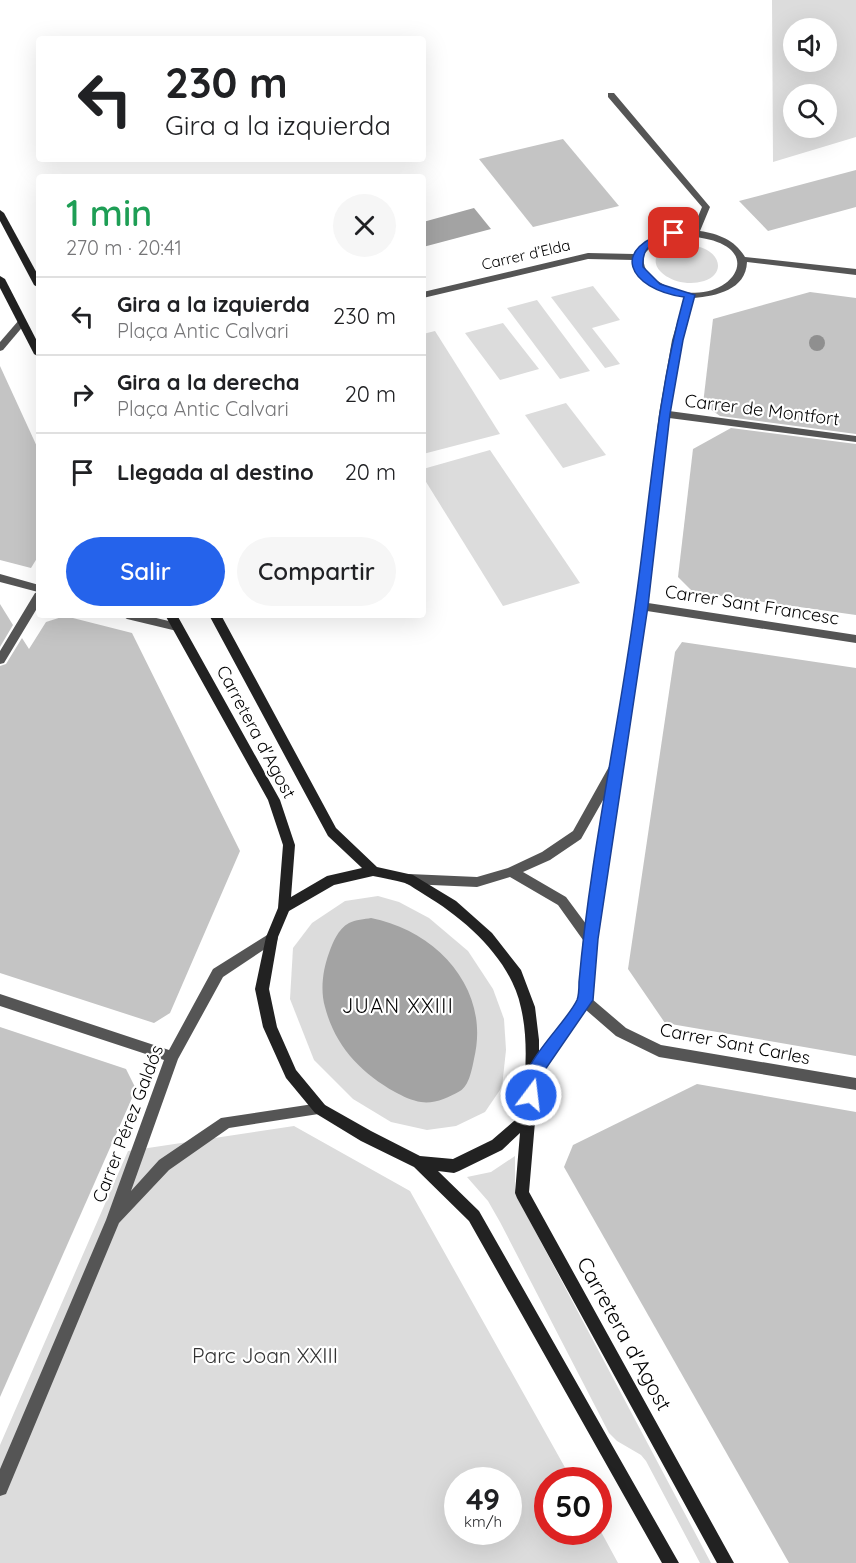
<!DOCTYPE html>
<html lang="es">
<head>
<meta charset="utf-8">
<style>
	:root { --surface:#fff; --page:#f6f6f6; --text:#202124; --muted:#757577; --line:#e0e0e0; --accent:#2563eb }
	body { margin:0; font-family:Quicksand,sans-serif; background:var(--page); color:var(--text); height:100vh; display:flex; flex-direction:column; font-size:22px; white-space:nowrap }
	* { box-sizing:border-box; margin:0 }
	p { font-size:20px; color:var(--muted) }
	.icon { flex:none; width:33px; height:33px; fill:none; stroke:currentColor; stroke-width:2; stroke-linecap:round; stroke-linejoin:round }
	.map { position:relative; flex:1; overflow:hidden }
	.sheet { position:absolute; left:36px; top:174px; width:390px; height:444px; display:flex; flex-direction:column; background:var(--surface); border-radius:6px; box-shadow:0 6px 24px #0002 }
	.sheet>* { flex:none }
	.top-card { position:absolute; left:36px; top:36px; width:390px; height:126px; border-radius:6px; box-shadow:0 6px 24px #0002; background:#fff; color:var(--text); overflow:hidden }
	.fabs { position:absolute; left:783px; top:18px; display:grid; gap:12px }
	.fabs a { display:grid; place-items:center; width:54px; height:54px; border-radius:50%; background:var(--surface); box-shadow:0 6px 24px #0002; font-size:30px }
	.speed { position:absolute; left:444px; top:1467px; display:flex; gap:12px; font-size:30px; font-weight:700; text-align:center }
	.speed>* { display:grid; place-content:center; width:78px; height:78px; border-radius:50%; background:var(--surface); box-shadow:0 6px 24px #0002; line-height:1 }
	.speed small { font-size:15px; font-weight:400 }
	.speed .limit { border:9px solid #d22; background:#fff; color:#111 }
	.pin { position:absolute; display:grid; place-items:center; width:51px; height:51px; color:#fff; margin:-26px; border-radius:12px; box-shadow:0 3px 9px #0006 }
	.me { position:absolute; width:66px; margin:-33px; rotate:15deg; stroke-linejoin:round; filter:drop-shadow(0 0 4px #0008) }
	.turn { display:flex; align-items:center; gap:21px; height:126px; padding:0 30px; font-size:27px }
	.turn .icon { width:78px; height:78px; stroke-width:2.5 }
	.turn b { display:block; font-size:42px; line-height:51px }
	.round { display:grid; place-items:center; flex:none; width:63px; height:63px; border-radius:32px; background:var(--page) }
	.overview { display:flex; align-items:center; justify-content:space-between; height:102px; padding:0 30px }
	h1 { font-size:36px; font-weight:600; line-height:45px; color:#1e9e55 }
	.button { display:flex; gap:12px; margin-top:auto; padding:12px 30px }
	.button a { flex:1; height:69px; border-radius:36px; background:var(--accent); color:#fff; font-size:24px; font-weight:600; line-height:69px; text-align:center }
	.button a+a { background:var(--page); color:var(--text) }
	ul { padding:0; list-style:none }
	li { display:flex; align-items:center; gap:18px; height:78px; padding:0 30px; border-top:2px solid var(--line) }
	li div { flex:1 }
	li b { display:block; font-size:22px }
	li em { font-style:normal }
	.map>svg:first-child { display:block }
</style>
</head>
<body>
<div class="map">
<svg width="856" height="1563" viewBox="0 0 856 1563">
	<rect width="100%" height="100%" fill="#fff"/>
	<g fill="#dcdcdc" fill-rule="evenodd">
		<path d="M772 0H856V137L773 162ZM794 28H826V62H794ZM794 94H826V128H794Z"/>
		<path d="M682 244C689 245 697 245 705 249 722 257 723 275 704 281 668 292 628 253 682 244Z"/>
		<polygon points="593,286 620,320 592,328 620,364 605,368 551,297"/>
		<polygon points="537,300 590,371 560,379 507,308"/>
		<polygon points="503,323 539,369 500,380 465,333"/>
		<polygon points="435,331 500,434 423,454 423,334"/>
		<polygon points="566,403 606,455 563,468 525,415"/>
		<polygon points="490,450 580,583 503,606 423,477 423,469"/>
		<polygon points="378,896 399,902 429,918 468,951 493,989 504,1019 506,1050 502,1087 485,1112 456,1126 427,1130 391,1122 353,1099 314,1060 290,999 293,948 312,923 345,901"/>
		<path d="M294 1126 410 1191 572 1480H548V1532H598L599 1528 618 1563H0V1445L128 1151ZM458 1480H508V1532H458Z"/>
		<polygon points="515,1156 515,1188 524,1210 711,1563 700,1563 646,1461 641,1455 617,1441 609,1433 500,1222 488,1201 467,1177 491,1172"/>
	</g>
	<g fill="#a3a3a3">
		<polygon points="474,208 491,229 423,247 423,222"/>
		<path d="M371 918C437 931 491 989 474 1059 472 1069 469 1086 460 1091 448 1098 434 1104 421 1102 413 1101 402 1096 395 1092 361 1073 335 1046 325 1007 320 990 323 969 329 953 333 942 338 929 349 923 355 920 365 919 371 918Z"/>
	</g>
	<g fill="#c4c4c4">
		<polygon points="563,139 619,206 533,227 479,159"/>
		<polygon points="856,170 856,207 768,231 739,201"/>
		<polygon points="810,292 856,298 856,434 720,416 703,404 713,319"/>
		<polygon points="0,366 39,451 39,555 31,568 0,560"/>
		<polygon points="731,428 856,444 856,615 693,592 678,577 693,449"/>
		<polygon points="0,604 13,625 0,647"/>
		<polygon points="65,616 132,633 240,851 170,1013 154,1023 0,973 0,666 6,664 22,638 29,649 46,622"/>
		<polygon points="682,642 856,668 856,1056 665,1023 628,969 675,652"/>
		<polygon points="0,1027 126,1069 136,1089 0,1397"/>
		<polygon points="697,1084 856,1112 856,1563 789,1563 564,1167 573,1145"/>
	</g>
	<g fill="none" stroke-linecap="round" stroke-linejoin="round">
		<g fill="#555" fill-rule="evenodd">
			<path d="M608 93H614L710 207 700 231C719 234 735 240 745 257L856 269V275L747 262C746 290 716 296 694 298L682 340 669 411 856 436V442L669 418 648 603 856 635V643L647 611 596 939 592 999 626 1028 661 1045 856 1078V1090L659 1057 616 1036 586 1010 537 1079 532 1081 527 1079 525 1075 527 1071 579 999 583 940 558 905 510 877 477 887 409 884 405 883 403 879 405 875 409 874 477 877 508 868 542 852 573 831 611 763 636 606 659 414 672 340 685 296C667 294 632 283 634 260L588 259 423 298V292L588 253 634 254C646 235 671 230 692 231L702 207 608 97ZM675 236C788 236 725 321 661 283 648 276 642 268 644 254L654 244ZM607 793 586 924 566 897 523 872 550 860 581 839Z"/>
			<polygon points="22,319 25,320 25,324 3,350 0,351 0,342 19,320"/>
			<polygon points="0,574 39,585 39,605 4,663 0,664 0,651 35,593 38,592 0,582"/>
			<polygon points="121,615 144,615 181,624 183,627 177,631 127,619"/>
			<polygon points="272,932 277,933 278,937 277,941 223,977 178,1059 131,1191 159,1160 221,1118 320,1103 325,1105 327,1109 325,1113 229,1128 169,1170 119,1223 6,1494 0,1496 0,1469 106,1220 164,1060 0,1006 0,994 169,1050 213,969"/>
		</g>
		<g fill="#222" fill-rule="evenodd">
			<polygon points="0,210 4,213 39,277 39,288 34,285 0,221"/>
			<polygon points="0,276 5,279 39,345 39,357 34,354 0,288"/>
			<path d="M165 615H177L280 800 295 845 291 897 327 876 362 868 328 836 209 615H221L336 828 377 867 413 875 456 901 492 933 521 970 535 1007 539 1040V1075L529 1192 734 1563H717L517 1198 515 1193 520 1133 502 1150 459 1171 454 1173 438 1171 479 1211 679 1563H662L469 1221 414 1167 361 1141 315 1113 286 1078 263 1027 255 989 266 937 278 908 283 845 268 800ZM373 876C383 878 395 880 405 883 412 886 418 891 425 895 465 919 511 959 521 1008 529 1042 525 1079 522 1114L492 1140 453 1159 420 1156 371 1131 325 1105 296 1070 277 1027 269 989 278 937 289 911 334 885Z"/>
		</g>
	</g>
	<circle fill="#8f8f8f" cx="817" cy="343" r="8"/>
	<path fill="#2563eb" stroke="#184099" stroke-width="1.5" d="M674 230 678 231V235C658 240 641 243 643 267L660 284 695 295 683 340 670 414 648 606 598 939 593 1000 540 1077 536 1100 531 1103 525 1100C511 1070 565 1026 577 1000 579 995 579 987 579 982 590 856 618 731 635 606 650 502 656 398 684 297 628 289 607 247 674 230Z"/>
	<g text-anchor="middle" stroke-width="4.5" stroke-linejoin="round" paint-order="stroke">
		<g font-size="15" fill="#000" stroke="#fff">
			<text transform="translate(526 255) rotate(-13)" y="5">Carrer d’Elda</text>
		</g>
		<g font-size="18" fill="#000" stroke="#fff">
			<text transform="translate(762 410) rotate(7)" y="6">Carrer de Montfort</text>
			<text transform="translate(752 605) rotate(9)" y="6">Carrer Sant Francesc</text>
			<text transform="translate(256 732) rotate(62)" y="6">Carretera d'Agost</text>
			<text transform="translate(735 1044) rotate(11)" y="6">Carrer Sant Carles</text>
			<text transform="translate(128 1124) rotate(-69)" y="6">Carrer Pérez Galdós</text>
		</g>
		<g font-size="20" letter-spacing="1.5" fill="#000" stroke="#fff">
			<text x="398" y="1013">JUAN XXIII</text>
		</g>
		<g font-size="21" fill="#000" stroke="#fff">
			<text transform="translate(624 1334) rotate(61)" y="7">Carretera d'Agost</text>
		</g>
		<g font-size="21" fill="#333" stroke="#fff">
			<text x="265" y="1363">Parc Joan XXIII</text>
		</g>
	</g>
</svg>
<div class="fabs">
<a><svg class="icon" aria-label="sound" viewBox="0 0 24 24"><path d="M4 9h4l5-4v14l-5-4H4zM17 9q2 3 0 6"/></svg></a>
<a><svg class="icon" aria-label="search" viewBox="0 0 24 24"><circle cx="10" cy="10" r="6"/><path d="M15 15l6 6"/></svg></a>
</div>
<div class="speed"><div>49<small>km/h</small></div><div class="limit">50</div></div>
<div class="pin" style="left:674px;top:233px;background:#d93025"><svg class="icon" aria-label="arrive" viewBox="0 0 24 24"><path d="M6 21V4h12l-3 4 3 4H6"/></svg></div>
<svg class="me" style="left:531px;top:1095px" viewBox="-20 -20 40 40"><circle r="17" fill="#2563eb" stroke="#fff" stroke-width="3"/><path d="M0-11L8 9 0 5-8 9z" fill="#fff"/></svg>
<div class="top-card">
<div class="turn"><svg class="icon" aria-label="left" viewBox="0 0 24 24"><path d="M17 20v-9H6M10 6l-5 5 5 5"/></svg><div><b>230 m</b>Gira a la izquierda</div></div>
</div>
<section class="sheet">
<div class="overview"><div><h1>1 min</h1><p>270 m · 20:41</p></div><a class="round"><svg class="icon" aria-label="close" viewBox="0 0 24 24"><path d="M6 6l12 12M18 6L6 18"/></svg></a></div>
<ul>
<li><svg class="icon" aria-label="left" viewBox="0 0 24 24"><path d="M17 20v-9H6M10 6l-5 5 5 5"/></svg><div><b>Gira a la izquierda</b><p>Plaça Antic Calvari</p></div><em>230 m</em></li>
<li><svg class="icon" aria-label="right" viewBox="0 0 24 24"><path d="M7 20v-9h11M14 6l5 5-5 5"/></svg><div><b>Gira a la derecha</b><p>Plaça Antic Calvari</p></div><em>20 m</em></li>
<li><svg class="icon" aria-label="arrive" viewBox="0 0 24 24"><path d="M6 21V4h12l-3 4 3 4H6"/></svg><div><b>Llegada al destino</b></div><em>20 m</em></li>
</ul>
<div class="button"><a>Salir</a><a>Compartir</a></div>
</section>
</div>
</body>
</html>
